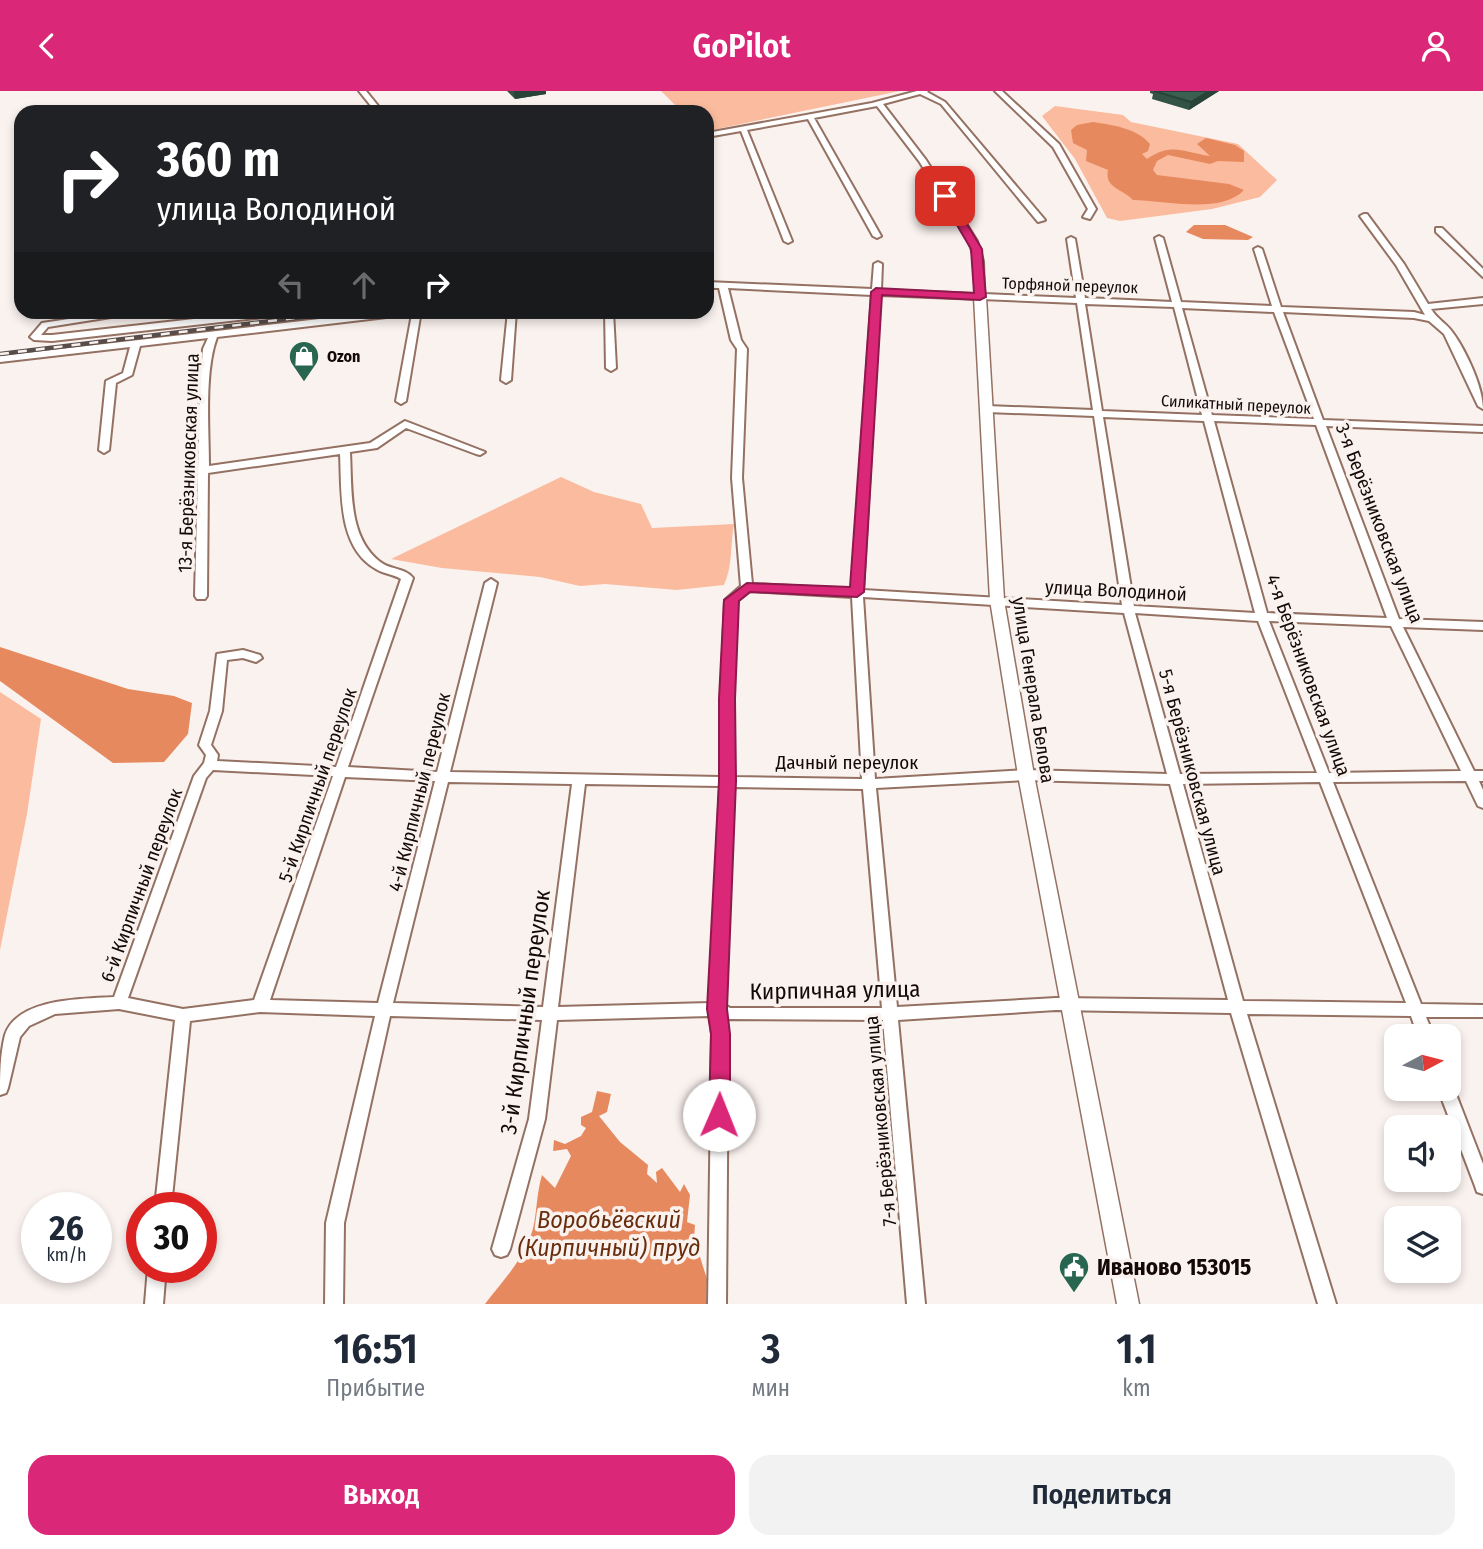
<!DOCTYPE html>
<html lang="ru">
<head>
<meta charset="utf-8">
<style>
	:root { --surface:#fff; --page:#f2f2f3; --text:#1f2937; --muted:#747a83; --accent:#db2777 }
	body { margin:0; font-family:"Fira Sans Condensed",sans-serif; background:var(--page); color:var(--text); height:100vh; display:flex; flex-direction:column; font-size:26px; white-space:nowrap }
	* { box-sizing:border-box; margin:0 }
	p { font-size:23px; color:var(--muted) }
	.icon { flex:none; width:38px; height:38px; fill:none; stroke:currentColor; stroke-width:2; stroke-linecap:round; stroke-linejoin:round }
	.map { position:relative; height:1213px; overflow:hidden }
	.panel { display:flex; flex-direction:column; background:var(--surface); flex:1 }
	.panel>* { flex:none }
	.banner { position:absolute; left:14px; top:14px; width:700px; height:214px; border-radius:21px; box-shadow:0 4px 10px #0003; background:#202124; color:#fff; overflow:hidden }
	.needle { width:46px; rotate:83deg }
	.fabs { position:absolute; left:1384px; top:933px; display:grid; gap:14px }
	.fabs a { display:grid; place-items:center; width:77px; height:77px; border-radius:14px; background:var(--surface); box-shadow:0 4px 10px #0003; font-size:35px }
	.speed { position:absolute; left:21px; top:1101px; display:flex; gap:14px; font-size:35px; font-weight:700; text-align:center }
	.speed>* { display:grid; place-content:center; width:91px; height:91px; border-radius:50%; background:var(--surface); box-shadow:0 4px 10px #0003; line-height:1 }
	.speed small { font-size:18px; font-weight:400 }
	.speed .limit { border:10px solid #d22; background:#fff; color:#111 }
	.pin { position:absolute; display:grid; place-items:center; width:60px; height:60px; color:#fff; margin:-30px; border-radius:14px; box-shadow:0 4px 10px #0006 }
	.me { position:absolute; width:77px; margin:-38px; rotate:1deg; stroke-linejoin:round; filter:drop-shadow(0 0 5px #0008) }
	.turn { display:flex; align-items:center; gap:24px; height:147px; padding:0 28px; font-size:32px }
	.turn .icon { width:91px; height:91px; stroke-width:2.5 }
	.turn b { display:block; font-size:49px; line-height:60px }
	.lanes { display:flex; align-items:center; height:66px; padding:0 28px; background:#0003; justify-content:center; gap:35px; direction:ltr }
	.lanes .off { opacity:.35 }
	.eta { display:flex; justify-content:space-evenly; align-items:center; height:119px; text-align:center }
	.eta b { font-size:42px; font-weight:600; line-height:49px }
	.cta { display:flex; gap:14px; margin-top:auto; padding:14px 28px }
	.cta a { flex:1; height:80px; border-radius:21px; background:var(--accent); color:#fff; font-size:28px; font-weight:600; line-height:80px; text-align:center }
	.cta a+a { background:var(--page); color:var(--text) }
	header { display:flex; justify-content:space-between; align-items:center; height:91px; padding:0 28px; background:var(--accent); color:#fff; font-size:32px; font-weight:600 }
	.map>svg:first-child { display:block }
</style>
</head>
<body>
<header><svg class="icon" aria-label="back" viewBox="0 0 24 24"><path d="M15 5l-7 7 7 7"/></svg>GoPilot<svg class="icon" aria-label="person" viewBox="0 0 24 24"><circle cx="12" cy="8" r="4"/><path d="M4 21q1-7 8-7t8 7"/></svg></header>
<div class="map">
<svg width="1483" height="1213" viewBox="0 0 1483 1213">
	<rect width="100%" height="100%" fill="#faf2ef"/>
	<g fill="#fbbb9e">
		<polygon points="661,0 900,0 707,40 707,21 682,21"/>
		<polygon points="1055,15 1123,24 1131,31 1238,53 1277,89 1260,106 1212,118 1120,130 1107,127 1075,68 1042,25"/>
		<path d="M561 386 594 401 641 413 652 437 734 433C730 455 733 474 724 494L677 499 605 493 580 495 540 486 442 477 391 468Z"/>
		<polygon points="0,601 41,628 27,723 0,859"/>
	</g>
	<g fill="#e7895e">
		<path d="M1093 31C1112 34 1137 37 1150 53L1148 60 1142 63 1147 68C1172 51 1183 61 1210 65L1197 53 1206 47 1235 54 1244 60V71L1218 70 1210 73 1168 64 1157 70 1153 79 1157 84 1229 93 1244 99C1221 124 1162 109 1133 109 1123 98 1104 97 1108 79L1086 70 1087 59 1073 52 1071 39 1077 34Z"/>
		<polygon points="1194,134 1225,134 1253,146 1248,149 1203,148 1186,141"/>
		<polygon points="0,556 128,598 174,605 192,612 188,643 164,671 113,672 0,590"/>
		<path d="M597 1000 611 1003 607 1021 599 1025 620 1051 648 1074 647 1083 657 1092 656 1081 662 1077 680 1101 684 1093 690 1104 687 1131 695 1134 694 1147 707 1188 706 1213H485C504 1188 528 1164 534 1133 537 1116 537 1101 542 1084L555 1097 571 1065 567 1058 553 1060 554 1049 565 1053 581 1045 586 1037 581 1034V1026L592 1021Z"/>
	</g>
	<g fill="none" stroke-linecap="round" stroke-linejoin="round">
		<g stroke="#947162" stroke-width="4">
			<g id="minor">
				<polygon points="359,0 366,0 383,21 376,21"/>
				<path d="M917 0H928L927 1 945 11 1045 129 1038 131 941 13 920 3 883 13 926 69 977 150 983 170 984 203 1076 207 1067 148 1071 146 1075 148 1085 207 1172 211 1155 147 1159 145 1163 147 1181 211 1272 215 1254 158 1258 156 1262 158 1281 216 1414 221 1425 224 1396 174 1360 125 1364 123H1367L1404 173 1428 213 1483 207V213L1431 218C1437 228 1447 233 1453 242 1466 260 1483 296 1483 318L1478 315 1444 243 1429 230 1414 227 1283 221 1323 329 1483 335V341L1326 335 1399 528 1483 531V539L1403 536 1474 680H1483V690H1479L1483 699V717L1478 715 1466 690 1333 691 1421 913 1483 914V926H1426L1434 945H1418L1411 925 1247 923 1336 1213H1318L1231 922 1056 919 898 929 925 1213H907L883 929 726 928 728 943 726 1213H708L712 943 710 925 557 929 545 1028 510 1158 507 1164 501 1166 495 1164 492 1158 529 1028 542 929 390 925 344 1132 343 1213H325L326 1132 375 925 260 921 190 930 171 1116H155L175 929 119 918 55 923 29 935 20 946 8 997 6 1002 0 1004C0 984 0 964 5 944 17 907 82 908 114 906L194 685 204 672 206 664 199 654 210 620 217 563 243 559 260 564 262 567 256 571 243 567 227 569 222 620 211 654 218 664 217 670 336 676 401 488C393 483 384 483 376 478 337 456 342 400 340 363L208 382 207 505 205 508H197L195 505 200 296 203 258 208 247 140 255 132 284 116 292 109 359 104 362 99 359 106 290 123 282 130 256 0 271V265L389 220H421L406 310 401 313 396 310 412 223 217 246C204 281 209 337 209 375L370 352 405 330 485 361 480 364 476 363 406 337 377 357 350 361C352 398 348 445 379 470 389 479 404 476 413 487L348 676 437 681 485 492 491 488 497 492 450 681 721 686V608L725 509 741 495 732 387 737 258 731 249 719 197H707V191L872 198 874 173 878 171 882 173 881 199 976 203 975 170 969 150 919 70 877 15 814 27 881 145 877 147 873 145 808 28 747 39 792 150 788 152 784 150 741 40 707 46V42L872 12ZM728 197 872 204 852 498 752 493 742 387 747 258 741 249ZM880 204 1077 212 1093 319 987 315 982 318 987 321 1094 325 1122 514 863 499ZM1085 213 1174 216 1202 324 1102 320ZM1182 217 1274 221 1314 328 1212 324ZM1103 326 1204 330 1255 522 1134 515ZM1214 330 1316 334 1387 527 1267 522ZM750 500 852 506 862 688 733 686V608L737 510ZM863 506 1124 522 1167 683 1026 679 875 688ZM1135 522 1258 530 1317 682 1180 683ZM1269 530 1391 535 1461 680 1329 682ZM213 679 333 685 254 909 183 918 128 907 206 687ZM345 686 435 690 378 912 270 909ZM1026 689 1170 693 1228 909 1056 907 897 916 876 697ZM448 691 572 693 543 916 393 912ZM1320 691 1406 912 1243 910 1183 693ZM585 693 720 695 710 912 558 916ZM733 696 863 698 882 917H730L725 914Z"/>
				<polygon points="995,0 1002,0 1059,53 1096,118 1090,128 1083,126 1088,118 1053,56"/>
				<polygon points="1436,137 1442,137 1483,178 1483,186 1436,141"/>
				<polygon points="123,220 149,220 48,236 41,244 52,244 264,220 296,220 292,223 52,250 34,249 30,246 42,232"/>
				<polygon points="508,220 516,220 511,289 506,292 501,289"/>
				<polygon points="605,220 613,220 616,277 611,280 606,277"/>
				<polygon points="1449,992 1454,998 1483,1073 1483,1103 1477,1101 1475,1095 1438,998 1449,998"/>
				<polygon points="148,1176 166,1176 163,1213 145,1213"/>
			</g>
		</g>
		<g stroke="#947162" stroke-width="3">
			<polygon id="major" points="980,203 986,206 1004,509 1034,684 1139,1213 1117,1213 1018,684 990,509 974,206"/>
		</g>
		<use href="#minor" fill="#fff" fill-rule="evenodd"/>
		<use href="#major" fill="#fff" fill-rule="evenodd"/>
		<g stroke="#584d49" stroke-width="4.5">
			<polyline id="rail" points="0,263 353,220"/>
		</g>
		<use href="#rail" stroke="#faf2ef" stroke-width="2.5" stroke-dasharray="9" stroke-linecap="butt"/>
	</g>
	<g fill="#335347">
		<polygon points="507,0 546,0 546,3 515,8"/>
		<polygon points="1150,0 1219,0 1189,19 1152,8 1153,3 1150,2"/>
	</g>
	<g fill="#294339">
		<polygon points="514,0 546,0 546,3 515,8"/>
		<polygon points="1209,0 1219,0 1189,19 1191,11"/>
	</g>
	<polygon fill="#3b6052" stroke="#294339" stroke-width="2" points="1154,0 1209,0 1191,11"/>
	<polygon fill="#db2777" stroke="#8e194d" stroke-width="2" points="945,102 950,105 982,158 986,206 980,209 882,204 864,501 857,506 750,501 739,510 735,608 736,690 727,918 730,943 730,1024 727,1031 719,1033 712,1031 709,1024 711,943 707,918 719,690 719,608 724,509 747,492 850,496 871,201 876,197 974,202 971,158 940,105"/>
	<defs>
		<g id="shop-pin" transform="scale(1.575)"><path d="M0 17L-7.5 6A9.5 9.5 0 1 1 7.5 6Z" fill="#286651" stroke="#faf2ef"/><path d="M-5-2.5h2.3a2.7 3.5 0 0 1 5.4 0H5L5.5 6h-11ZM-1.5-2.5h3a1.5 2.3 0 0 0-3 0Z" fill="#fff"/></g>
		<g id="civic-pin" transform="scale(1.575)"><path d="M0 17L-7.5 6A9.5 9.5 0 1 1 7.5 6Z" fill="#286651" stroke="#faf2ef"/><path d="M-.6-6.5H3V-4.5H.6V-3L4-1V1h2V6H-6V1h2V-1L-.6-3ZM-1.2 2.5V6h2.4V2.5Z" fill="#fff"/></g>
	</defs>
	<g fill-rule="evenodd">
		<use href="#shop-pin" x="304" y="265"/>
		<use href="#civic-pin" x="1074" y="1176"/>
	</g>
	<g text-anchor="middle" stroke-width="7" stroke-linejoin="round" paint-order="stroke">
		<g font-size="16" fill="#150905" stroke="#faf2ef">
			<text transform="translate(1070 194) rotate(2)" y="6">Торфяной переулок</text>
			<text transform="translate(1236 313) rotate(3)" y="6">Силикатный переулок</text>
		</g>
		<g font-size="16" font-weight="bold" fill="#150905" stroke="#faf2ef" text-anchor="start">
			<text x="327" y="271">Ozon</text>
		</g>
		<g font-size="19" fill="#150905" stroke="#faf2ef">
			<text transform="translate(188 372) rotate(-88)" y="7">13-я Берёзниковская улица</text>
			<text transform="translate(1380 432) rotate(69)" y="7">3-я Берёзниковская улица</text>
			<text transform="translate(1116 499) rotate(3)" y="7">улица Володиной</text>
			<text transform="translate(1309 584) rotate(70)" y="7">4-я Берёзниковская улица</text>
			<text transform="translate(1034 599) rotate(81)" y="7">улица Генерала Белова</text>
			<text x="847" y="678">Дачный переулок</text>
			<text transform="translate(1193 681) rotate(75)" y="7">5-я Берёзниковская улица</text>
			<text transform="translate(317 694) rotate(-71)" y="7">5-й Кирпичный переулок</text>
			<text transform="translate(419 701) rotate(-76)" y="7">4-й Кирпичный переулок</text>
			<text transform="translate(141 794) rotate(-70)" y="7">6-й Кирпичный переулок</text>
			<text transform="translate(880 1030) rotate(-95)" y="7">7-я Берёзниковская улица</text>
		</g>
		<g font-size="23" fill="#150905" stroke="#faf2ef">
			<text transform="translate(835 899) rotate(-1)" y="8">Кирпичная улица</text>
			<text transform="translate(525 921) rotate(-82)" y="8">3-й Кирпичный переулок</text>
		</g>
		<g font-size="23" font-weight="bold" fill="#150905" stroke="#faf2ef" text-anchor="start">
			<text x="1097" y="1184">Иваново 153015</text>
		</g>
		<g font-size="24" font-style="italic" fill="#682d0d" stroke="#faf2ef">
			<text x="609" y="1137">Воробьёвский<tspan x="609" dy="28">(Кирпичный) пруд</tspan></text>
		</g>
	</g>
</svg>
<div class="fabs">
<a><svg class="needle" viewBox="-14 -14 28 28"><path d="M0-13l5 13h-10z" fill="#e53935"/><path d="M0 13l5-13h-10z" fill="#747a83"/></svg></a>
<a><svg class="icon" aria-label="sound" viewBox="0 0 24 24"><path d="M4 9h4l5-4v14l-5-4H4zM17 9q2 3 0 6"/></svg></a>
<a><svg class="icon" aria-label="layers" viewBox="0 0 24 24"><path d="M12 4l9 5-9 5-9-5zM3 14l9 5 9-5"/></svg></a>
</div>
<div class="speed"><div>26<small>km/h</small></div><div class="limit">30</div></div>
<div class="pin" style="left:945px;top:105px;background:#d93025"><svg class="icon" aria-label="arrive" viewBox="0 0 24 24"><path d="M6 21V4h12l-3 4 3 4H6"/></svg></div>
<svg class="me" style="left:719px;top:1024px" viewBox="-20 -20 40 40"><circle r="19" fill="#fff"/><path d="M0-13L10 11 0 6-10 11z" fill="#db2777"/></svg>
<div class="banner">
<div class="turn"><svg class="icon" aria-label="right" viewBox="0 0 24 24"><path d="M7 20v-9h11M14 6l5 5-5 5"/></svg><div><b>360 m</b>улица Володиной</div></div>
<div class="lanes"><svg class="icon off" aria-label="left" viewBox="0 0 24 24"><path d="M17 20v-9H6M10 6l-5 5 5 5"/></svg><svg class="icon off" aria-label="ahead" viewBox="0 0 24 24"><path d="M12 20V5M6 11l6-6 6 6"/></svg><svg class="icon" aria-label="right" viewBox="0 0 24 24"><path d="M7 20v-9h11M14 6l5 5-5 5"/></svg></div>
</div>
</div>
<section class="panel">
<div class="eta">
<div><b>16:51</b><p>Прибытие</p></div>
<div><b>3</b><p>мин</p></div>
<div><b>1.1</b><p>km</p></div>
</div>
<div class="cta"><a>Выход</a><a>Поделиться</a></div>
</section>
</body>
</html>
